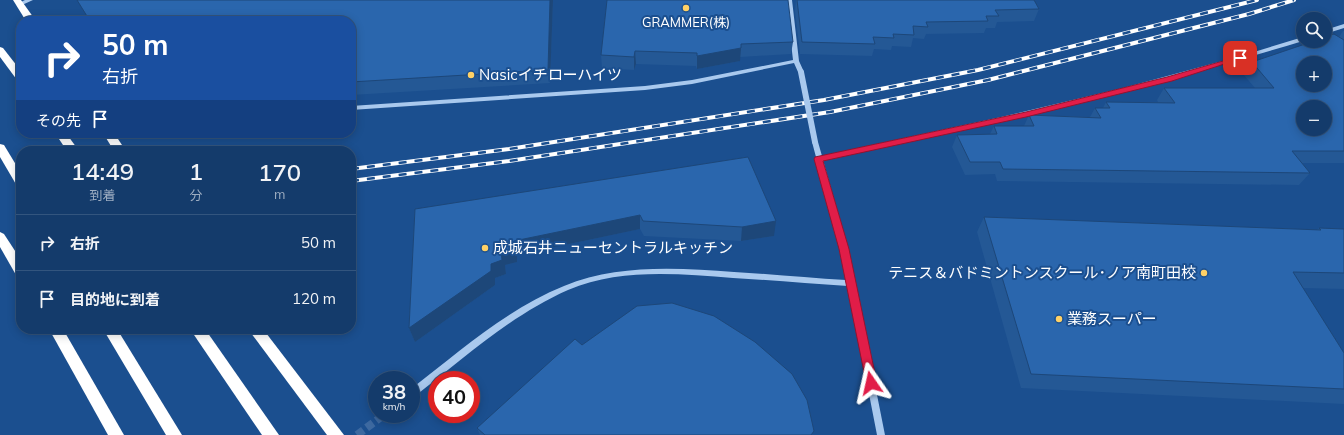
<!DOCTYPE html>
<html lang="ja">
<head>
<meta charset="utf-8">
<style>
	:root { --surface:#143b6b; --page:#1d4271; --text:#f1f3f6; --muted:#9dadc1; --line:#33557e }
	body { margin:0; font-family:Mulish,"Noto Sans JP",sans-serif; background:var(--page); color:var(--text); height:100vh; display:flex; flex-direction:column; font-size:15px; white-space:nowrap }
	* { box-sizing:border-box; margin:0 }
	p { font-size:13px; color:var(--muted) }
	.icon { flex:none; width:22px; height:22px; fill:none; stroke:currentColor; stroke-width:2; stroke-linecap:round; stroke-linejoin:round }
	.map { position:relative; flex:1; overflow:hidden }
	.sheet { position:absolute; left:16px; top:146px; width:340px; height:188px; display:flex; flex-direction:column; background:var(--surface); border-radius:16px; box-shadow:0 2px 10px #0003,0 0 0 1px var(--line) }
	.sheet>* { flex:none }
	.hud { position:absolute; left:16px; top:16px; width:340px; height:122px; border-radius:16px; box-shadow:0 2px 10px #0003,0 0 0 1px var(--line); background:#1a4fa0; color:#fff; overflow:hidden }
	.buttons { position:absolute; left:1296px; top:12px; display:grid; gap:8px }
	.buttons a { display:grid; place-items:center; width:36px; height:36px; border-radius:50%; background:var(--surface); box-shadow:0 2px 10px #0003,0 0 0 1px var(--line); font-size:20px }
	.speed { position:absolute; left:368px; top:371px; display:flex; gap:8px; font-size:20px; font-weight:700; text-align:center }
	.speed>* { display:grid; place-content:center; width:52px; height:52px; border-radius:50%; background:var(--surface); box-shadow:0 2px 10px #0003,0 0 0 1px var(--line); line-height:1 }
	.speed small { font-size:10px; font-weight:400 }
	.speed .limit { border:6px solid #d22; background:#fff; color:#111 }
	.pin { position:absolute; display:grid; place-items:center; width:34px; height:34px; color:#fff; margin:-17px; border-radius:8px; box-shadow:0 2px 6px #0006 }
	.me { position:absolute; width:44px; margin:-22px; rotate:349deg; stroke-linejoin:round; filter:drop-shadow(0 0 3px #0008) }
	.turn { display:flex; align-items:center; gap:14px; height:84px; padding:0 20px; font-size:18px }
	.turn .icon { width:52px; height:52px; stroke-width:2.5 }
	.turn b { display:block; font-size:28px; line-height:34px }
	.then { display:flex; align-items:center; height:38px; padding:0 20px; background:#0003; gap:8px; font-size:15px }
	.eta { display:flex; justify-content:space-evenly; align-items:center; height:68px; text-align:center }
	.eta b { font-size:24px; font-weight:600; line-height:28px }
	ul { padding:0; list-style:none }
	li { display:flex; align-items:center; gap:12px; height:56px; padding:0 20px; border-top:1px solid var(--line) }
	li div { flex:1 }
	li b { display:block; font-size:15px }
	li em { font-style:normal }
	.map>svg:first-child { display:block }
</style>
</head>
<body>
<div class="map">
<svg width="1344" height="435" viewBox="0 0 1344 435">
	<rect width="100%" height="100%" fill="#1b4f8f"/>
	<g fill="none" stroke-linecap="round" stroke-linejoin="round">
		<polyline stroke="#3d69a0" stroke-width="8" stroke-dasharray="8 4" stroke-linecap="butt" points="357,435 385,414"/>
		<g fill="#a9c9ee" fill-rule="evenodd">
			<polygon points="25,0 33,0 22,5 20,6 17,4"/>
			<polygon points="786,0 792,0 799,61 804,72 801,74 798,72 794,63 692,84 645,90 351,110 351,106 645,86 692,80 793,60"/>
			<polygon points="1344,24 1344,28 1325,34 1325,30"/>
			<path d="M1303 37V41C1145 89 985 125 823 160L848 249 885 435H877L848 286C809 284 771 280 733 278 678 274 620 268 568 290 511 315 463 359 414 397L411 398V389C459 352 507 309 564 286 618 264 677 268 734 272 772 274 809 278 846 280L840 249 817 161 815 159 816 157 812 142 813 140H815L818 142 822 156 1001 117 1123 88 1241 56Z"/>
		</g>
		<g fill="#fff" fill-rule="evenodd">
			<polygon points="13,0 21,0 36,21 26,21"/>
			<polygon points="0,47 3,48 21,71 21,81 17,80 0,57"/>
			<polygon points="55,133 66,133 79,151 67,151"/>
			<polygon points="103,133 114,133 126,151 114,151"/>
			<polygon points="0,144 4,145 21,173 21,187 17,186 0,157"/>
			<polygon points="0,232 4,234 21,260 21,276 16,275 0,247"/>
			<polygon points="49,329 63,329 124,435 108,435"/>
			<polygon points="103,329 117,329 182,435 166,435"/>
			<polygon points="190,329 205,329 279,435 262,435"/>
			<polygon points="248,329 263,329 344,435 327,435"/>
		</g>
		<g stroke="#fff" stroke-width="4">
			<g id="rail">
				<polyline points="351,169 509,149 824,100 978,70 1257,0"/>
				<polyline points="351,181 509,161 830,112 988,80 1249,14 1294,0"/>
			</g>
		</g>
		<use href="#rail" stroke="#1b4f8f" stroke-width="2.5" stroke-dasharray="8" stroke-linecap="butt"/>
		<polyline stroke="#a9c9ee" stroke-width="6" points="801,72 815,142"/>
	</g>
	<g fill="#245895">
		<polygon points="553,0 550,83 351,95 351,21"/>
		<polygon points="607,0 793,42 791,54 740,57 740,61 697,69 696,66 636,64 634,70 602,68 601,55"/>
		<polygon points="796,0 1034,0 1039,9 1034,21 997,22 995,28 986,28 984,33 926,34 924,39 913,38 911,47 892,46 891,50 874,49 872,56 800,54 795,11"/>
		<polygon points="1343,31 1344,31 1344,163 1302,163 1310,173 1299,185 997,181 995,174 965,175 952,147 957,135 990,134 994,126 1024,126 1029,115 1090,117 1095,108 1103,108 1106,102 1158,102 1157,100 1164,88 1255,88 1243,74 1252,62 1339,37"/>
		<polygon points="748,157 774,236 741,241 644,236 640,229 517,255 517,262 505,265 506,274 495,278 495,285 415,342 409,328 415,209"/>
		<polygon points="984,217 1317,230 1319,228 1344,229 1344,289 1303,288 1344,353 1344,404 1021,388 977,232"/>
		<polygon points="582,345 813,435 480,435 477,428"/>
	</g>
	<g fill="#1d4779">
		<polygon points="550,0 553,0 550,83 548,70"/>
		<polygon points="741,48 740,61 697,69 697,56"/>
		<polygon points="635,51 636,64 634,70 634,57"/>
		<polygon points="640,215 640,229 517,255 517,262 505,265 506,274 495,278 495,285 415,342 409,328 491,264 501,251 514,241"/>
		<polygon points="776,221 774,236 741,241 742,227"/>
	</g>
	<g fill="#2a66ad" stroke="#1d4779" fill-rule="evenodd">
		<polygon points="77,0 550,0 548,70 351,82 351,21 90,21"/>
		<polygon points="607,0 788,0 793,42 741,44 741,48 697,56 697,53 635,51 634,57 601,55"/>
		<polygon points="797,0 1034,0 1039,9 995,10 999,16 986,16 988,21 926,22 928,27 913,26 914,35 893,34 894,38 873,37 875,44 802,42"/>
		<path d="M1334 34 1344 40V151H1292L1310 173 1003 169 1000 162H970L957 135 997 134 994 126H1034L1029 115 1101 118 1095 108H1110L1106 102 1175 103 1164 88H1274L1252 62 1314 41H1325V37ZM1303 63H1325V85H1303ZM1303 107H1325V129H1303Z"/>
		<polygon points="748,157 776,221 742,227 643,221 640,215 514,241 514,248 501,251 502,260 491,264 491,271 409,328 415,209"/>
		<polygon points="984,217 1321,230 1319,228 1344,229 1344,273 1293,272 1344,353 1344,389 1031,374"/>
		<polygon points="672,303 714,316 755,342 792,374 807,400 814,431 811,435 485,435 477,428 575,339 582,345 637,306"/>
	</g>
	<polygon fill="#e11d48" stroke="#92132f" points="1237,57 1243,58 1172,81 1026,117 823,161 849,249 877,383 875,387 871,388 867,387 839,249 814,159 815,157 1026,112 1167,77"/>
	<g fill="#ffd166" stroke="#1b4f8f" stroke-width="1.5">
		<circle cx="686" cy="8" r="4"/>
		<circle cx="471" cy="75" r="4"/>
		<circle cx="485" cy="248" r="4"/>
		<circle cx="1204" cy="273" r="4"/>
		<circle cx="1059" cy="319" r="4"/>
	</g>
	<g text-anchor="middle" stroke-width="4" stroke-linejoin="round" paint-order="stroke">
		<g font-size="13" fill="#fff" stroke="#1b4f8f">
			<text x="686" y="27">GRAMMER(株)</text>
		</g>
		<g font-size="15" fill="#fff" stroke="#1b4f8f" text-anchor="start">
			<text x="479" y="80">Nasicイチローハイツ</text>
			<text x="493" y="253">成城石井ニューセントラルキッチン</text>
			<text x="1196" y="278" text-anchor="end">テニス＆バドミントンスクール･ノア南町田校</text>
			<text x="1067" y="324">業務スーパー</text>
		</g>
	</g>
</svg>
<div class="buttons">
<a><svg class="icon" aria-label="search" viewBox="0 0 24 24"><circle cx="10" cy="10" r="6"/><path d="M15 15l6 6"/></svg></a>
<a>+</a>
<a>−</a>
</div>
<div class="speed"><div>38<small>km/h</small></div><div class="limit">40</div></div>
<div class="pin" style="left:1240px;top:58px;background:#d93025"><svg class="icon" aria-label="arrive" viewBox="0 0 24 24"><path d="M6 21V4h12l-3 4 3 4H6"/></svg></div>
<svg class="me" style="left:871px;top:383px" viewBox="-20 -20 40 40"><path d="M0-17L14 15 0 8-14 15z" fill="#e11d48" stroke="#fff" stroke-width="4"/></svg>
<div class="hud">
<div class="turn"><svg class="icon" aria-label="right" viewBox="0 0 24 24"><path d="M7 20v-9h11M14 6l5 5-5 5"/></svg><div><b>50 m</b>右折</div></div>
<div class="then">その先<svg class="icon" aria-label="arrive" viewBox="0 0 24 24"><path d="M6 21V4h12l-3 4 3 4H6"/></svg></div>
</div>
<section class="sheet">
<div class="eta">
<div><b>14:49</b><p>到着</p></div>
<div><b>1</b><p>分</p></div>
<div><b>170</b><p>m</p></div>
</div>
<ul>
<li><svg class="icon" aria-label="right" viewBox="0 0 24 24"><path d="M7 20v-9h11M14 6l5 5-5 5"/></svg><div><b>右折</b></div><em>50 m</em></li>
<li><svg class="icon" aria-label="arrive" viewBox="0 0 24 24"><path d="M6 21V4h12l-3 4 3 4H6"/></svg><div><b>目的地に到着</b></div><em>120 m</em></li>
</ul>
</section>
</div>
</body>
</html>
